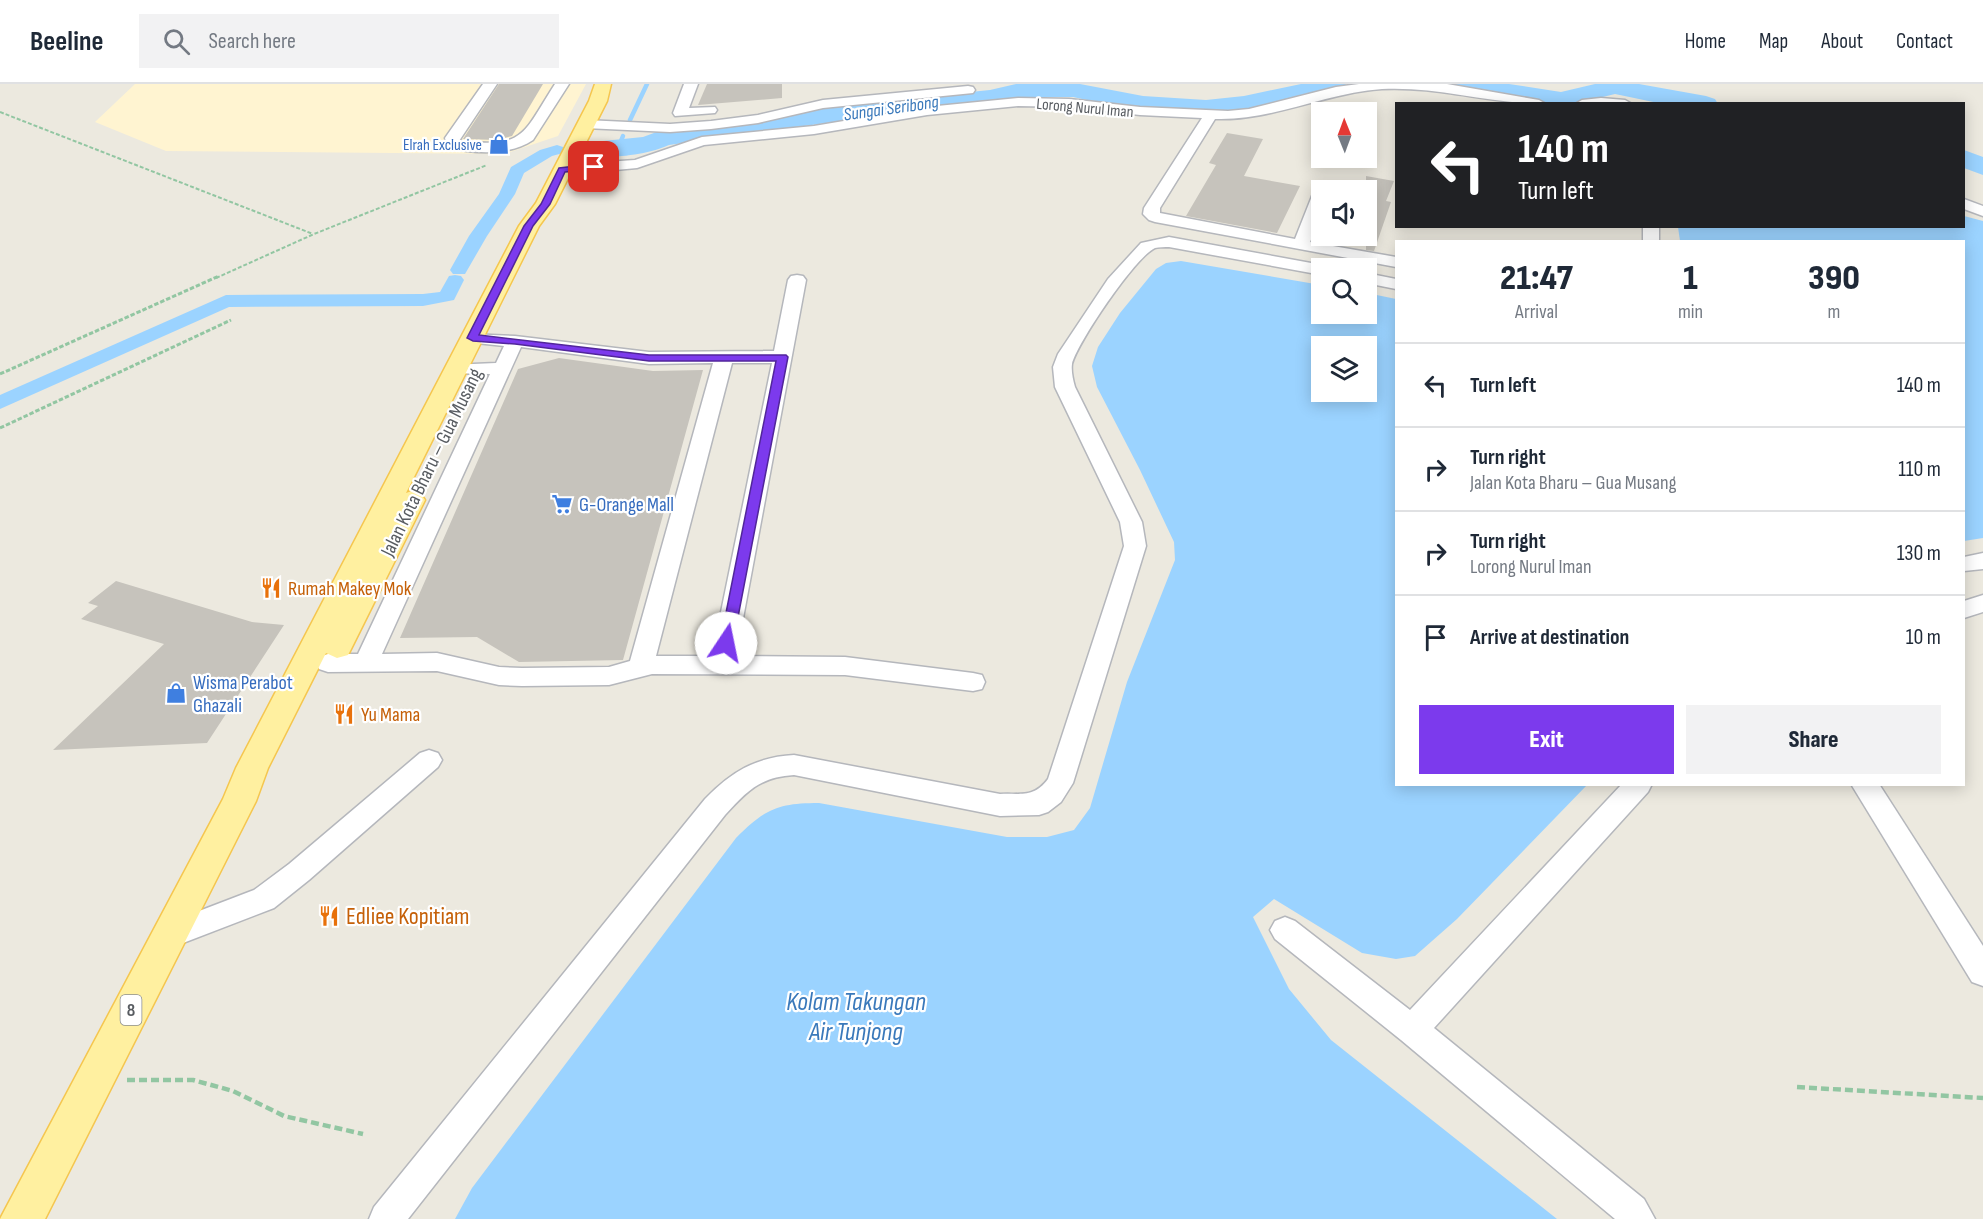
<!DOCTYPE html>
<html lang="en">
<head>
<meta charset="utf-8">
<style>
	:root { --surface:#fff; --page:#f2f2f3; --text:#1f2937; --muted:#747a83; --line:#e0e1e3; --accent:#7c3aed }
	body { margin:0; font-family:"Sofia Sans Condensed",sans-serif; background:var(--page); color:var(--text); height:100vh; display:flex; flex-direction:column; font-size:22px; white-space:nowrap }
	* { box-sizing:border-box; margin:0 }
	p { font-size:20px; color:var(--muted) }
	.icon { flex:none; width:33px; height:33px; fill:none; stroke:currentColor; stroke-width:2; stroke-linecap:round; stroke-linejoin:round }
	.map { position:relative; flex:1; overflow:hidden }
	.details { position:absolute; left:1395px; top:156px; width:570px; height:546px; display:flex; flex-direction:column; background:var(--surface); border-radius:0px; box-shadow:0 3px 15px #0003 }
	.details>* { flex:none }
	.guide { position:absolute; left:1395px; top:18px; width:570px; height:126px; border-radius:0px; box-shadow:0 3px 15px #0003; background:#202124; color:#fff; overflow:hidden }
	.needle { width:39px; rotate:359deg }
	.tools { position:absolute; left:1311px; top:18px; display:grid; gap:12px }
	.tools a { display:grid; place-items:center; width:66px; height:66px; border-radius:0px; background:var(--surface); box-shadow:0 3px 15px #0003; font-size:30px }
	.pin { position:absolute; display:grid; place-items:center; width:51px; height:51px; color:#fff; margin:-26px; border-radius:12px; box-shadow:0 3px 9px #0006 }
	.me { position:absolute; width:66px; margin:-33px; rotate:11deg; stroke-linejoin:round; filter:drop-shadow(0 0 4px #0008) }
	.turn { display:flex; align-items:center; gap:21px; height:126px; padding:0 24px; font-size:27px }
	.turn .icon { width:78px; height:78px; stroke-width:2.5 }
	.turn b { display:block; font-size:42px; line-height:51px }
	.eta { display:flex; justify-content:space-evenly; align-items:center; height:102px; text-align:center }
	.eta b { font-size:36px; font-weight:800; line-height:42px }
	.primary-button { display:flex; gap:12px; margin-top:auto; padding:12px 24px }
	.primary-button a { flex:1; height:69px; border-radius:0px; background:var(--accent); color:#fff; font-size:24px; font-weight:800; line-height:69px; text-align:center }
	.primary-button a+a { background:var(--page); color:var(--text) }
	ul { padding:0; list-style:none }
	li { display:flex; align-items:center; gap:18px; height:84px; padding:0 24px; border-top:2px solid var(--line) }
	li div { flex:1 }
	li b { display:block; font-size:22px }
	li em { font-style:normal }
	header { display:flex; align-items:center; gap:36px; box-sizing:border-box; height:84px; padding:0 30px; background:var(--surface); border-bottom:2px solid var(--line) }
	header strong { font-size:28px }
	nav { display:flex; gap:33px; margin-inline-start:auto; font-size:21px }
	.search { width:420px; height:54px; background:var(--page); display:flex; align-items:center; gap:15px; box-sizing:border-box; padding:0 21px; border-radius:0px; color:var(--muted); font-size:22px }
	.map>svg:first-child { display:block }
</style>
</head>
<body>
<header>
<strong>Beeline</strong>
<div class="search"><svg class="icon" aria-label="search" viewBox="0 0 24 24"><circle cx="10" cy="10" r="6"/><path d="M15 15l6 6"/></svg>Search here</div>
<nav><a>Home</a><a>Map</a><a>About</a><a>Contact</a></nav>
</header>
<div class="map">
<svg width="1983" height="1135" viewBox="0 0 1983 1135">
	<rect width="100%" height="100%" fill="#ece9df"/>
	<polygon fill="#fff4d1" points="135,0 586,0 558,52 504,70 166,67 95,38"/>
	<g fill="#9bd3ff" fill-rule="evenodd">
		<polygon points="1964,132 1983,137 1983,454 1964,457 1964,158 1680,157 1678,143 1964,142"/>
		<path d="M1181 177 1321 201 1322 230H1366L1367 209 1396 215V700L1587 701 1457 835 1415 872 1396 875 1362 869 1274 815 1253 833 1289 905 1331 956 1557 1135H455L472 1104 736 754C765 725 778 719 819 719L1007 753H1047L1074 746 1090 724 1127 598 1175 476 1174 458 1140 386 1097 303 1092 282 1098 263 1120 229 1156 185 1166 179ZM1322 262H1366V308H1322Z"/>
	</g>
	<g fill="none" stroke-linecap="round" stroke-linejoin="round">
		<g stroke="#9bd3ff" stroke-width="4.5">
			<polyline points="630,36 647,0"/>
			<polyline points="618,64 623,52"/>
		</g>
		<g fill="#9bd3ff" fill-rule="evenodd">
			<polygon points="557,61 563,63 565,66 563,69 552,72 524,89 515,110 487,152 465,190 453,190 450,186 469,152 499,110 511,83 540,66"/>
			<polygon points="455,191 461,192 464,196 454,216 423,222 229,223 0,325 0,311 226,211 423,210 440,208 449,192"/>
		</g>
		<g fill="#9bd3ff" fill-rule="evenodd">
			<path d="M1016 0H1080L1143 12 1206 16 1244 12 1301 0H1346L1343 5 1334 7 1244 28 1206 32 1143 28 1073 13H1023L990 20 833 38 669 61C648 71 605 76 583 71L579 65 583 59 643 53 662 46 833 22 990 6Z"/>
			<polygon points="1447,0 1509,0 1561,8 1595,0 1639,0 1706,12 1715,15 1718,20 1663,20 1615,10 1574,20 1541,20 1459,7 1450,5"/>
			<polygon points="1964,66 1983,73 1983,91 1964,84"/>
		</g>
	</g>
	<g fill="#c6c3bc">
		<polygon points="499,0 543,0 512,52 497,56 463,55"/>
		<polygon points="707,0 782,0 782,14 698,21"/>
		<polygon points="1227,49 1263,55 1244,92 1300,102 1277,149 1186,132 1216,81 1209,79"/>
		<polygon points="1366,92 1394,97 1386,117 1391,118 1374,167 1366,166"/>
		<polygon points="559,274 653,287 703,286 623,576 519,578 477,553 400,554 518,285"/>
		<polygon points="116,497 252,538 284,541 207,659 53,666 164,560 81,535 98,522 88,519"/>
	</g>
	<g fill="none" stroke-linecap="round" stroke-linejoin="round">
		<g stroke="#b5b7bc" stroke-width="3">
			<g id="minor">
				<path d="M483 0H497L459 57C526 64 522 51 555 0H569L533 56C509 72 474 70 447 63L445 54Z"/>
				<polygon points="684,0 698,0 689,24 715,23 717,26 715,29 675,32 673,29"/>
				<path d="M1359 0H1447L1539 16 1546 20C1491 20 1437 2 1382 5 1325 9 1272 37 1215 35L1160 124V129L1295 155 1314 107 1322 102 1327 104 1329 106H1322V129L1310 158 1396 173V183L1155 138 1149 136 1143 130 1144 124 1202 34 1140 31 1069 23 1018 22 927 31 814 50 704 61 637 84 562 91 554 86 562 81 635 76 702 53 814 42 927 23 1018 14 1069 15 1140 23 1228 27 1249 25 1336 3Z"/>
				<polygon points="968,2 973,3 975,6 973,9 823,24 758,39 711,45 670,48 585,44 578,40 585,36 670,40 711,37 758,31 823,16"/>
				<polygon points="1601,14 1625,16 1632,20 1575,20 1582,16"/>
				<polygon points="1964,115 1983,122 1983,132 1964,125"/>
				<rect x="1643" y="142" width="16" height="16"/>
				<path d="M1169 153 1322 181 1329 184H1322V191L1169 163C1165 163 1159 163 1155 164 1136 172 1077 259 1072 280 1071 287 1073 296 1075 303L1142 438 1146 462 1073 699 1061 718 1048 728 1039 731 1000 732 794 691C760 693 747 707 725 731L408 1135H369L374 1123 705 715C731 688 756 673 794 671L1000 710C1021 709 1034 714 1048 695L1124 462 1120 438 1055 303 1053 283 1058 270 1108 195 1141 159Z"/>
				<polygon points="1366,189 1396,195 1396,205 1366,199"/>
				<path d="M797 191 803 192 806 196 736 572 845 573 973 589 982 591 985 598 982 605 973 607 845 591 652 590 609 601 522 602 499 601 437 587 328 588 319 585 316 579 319 573 328 570H358L490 290 450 289 448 285 450 281 496 279 504 262 467 258 464 254 467 250 515 252 649 268 774 267 788 196 791 192ZM521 263 649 280 713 279 630 577 609 583 522 584 499 583 437 569 382 570ZM732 279H772L712 572H656Z"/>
				<polygon points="1983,469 1983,485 1964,487 1964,473"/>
				<polygon points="1983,511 1983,528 1964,534 1964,517"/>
				<polygon points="429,666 438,669 442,676 438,683 309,796 274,824 170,864 160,860 155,851 160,842 254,806 289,780 420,669"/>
				<polygon points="1622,700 1652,700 1648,708 1434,944 1644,1115 1655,1135 1615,1135 1401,956 1275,855 1270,846 1275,837 1285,833 1295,837 1410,926"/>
				<polygon points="1851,700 1879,700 1983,862 1983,902 1972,898"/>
			</g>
		</g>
		<g stroke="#f5c64f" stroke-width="3">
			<polygon id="major" points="595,0 611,0 607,17 555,120 539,142 406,409 412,407 421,410 425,416 352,563 348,571 337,574 326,569 268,684 256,717 45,1135 0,1135 223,715 236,684 519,142 536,119 589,17"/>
		</g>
		<g stroke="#92c6a2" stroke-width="2" stroke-dasharray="4 2" stroke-linecap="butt">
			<polyline points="0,28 313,150"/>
			<polyline points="216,194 314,150 487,81"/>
		</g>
		<g stroke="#92c6a2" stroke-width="3" stroke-dasharray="4.5 2" stroke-linecap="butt">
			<polyline points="0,290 219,192"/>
			<polyline points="0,344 231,236"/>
		</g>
		<g stroke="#92c6a2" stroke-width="4.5" stroke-dasharray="8 4" stroke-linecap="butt">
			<polyline points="127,996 193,996 233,1007 284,1032 363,1050"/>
			<polyline points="1797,1003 1983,1014"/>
		</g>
		<use href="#minor" fill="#fff" fill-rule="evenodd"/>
		<use href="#major" fill="#fff0a0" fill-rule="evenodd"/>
	</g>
	<polygon fill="#7c3aed" stroke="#51269a" stroke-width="1.5" points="594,80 598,83 597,85 565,88 550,120 533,142 479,251 649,271 786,271 788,273 733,559 726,564 720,559 776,277 649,277 515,260 473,257 467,254 524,142 541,120 559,84"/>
	<defs>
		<g id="shop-bare" transform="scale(1.62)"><path d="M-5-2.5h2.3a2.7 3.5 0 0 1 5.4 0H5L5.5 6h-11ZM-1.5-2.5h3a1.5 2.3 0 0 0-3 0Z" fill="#3f7fe0" stroke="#fff" stroke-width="2.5" paint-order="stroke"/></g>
		<g id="supermarket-bare" transform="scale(1.62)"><path d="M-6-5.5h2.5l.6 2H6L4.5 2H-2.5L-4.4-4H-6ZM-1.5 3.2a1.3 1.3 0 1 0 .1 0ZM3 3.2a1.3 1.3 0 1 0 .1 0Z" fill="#3f7fe0" stroke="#fff" stroke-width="2.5" paint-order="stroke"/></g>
		<g id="restaurant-bare" transform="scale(1.62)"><path d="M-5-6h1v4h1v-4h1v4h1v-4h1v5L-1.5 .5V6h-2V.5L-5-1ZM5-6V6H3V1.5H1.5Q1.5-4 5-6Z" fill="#e8710a" stroke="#fff" stroke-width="2.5" paint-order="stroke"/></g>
	</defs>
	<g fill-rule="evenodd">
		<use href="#shop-bare" x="499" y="60"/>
		<use href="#supermarket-bare" x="562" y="420"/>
		<use href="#restaurant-bare" x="271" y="504"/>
		<use href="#shop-bare" x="176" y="609"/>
		<use href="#restaurant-bare" x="344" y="630"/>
		<use href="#restaurant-bare" x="329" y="832"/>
	</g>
	<g text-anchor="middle" stroke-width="4.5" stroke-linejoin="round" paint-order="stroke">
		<g font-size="16" fill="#585c61" stroke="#fff">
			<text transform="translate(1085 23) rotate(5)" y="6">Lorong Nurul Iman</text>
		</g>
		<g font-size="16" fill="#366cbe" stroke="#fff" text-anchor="end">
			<text x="482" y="66">Elrah Exclusive</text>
		</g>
		<g font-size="18" font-style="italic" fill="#3a79bb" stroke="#fff">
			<text transform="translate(891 24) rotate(-8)" y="6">Sungai Seribong</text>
		</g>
		<rect fill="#fff" stroke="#8a8d90" stroke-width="1.5" x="120.5" y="911" width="21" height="30" rx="4.5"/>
		<g font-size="18" font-weight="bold" fill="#585c61">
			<text x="131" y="932">8</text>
		</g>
		<g font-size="20" fill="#585c61" stroke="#fff">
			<text transform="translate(431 378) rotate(-64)" y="7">Jalan Kota Bharu – Gua Musang</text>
		</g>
		<g font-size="20" fill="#366cbe" stroke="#fff" text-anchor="start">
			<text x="579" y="427">G-Orange Mall</text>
			<text x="193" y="605">Wisma Perabot<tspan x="193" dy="23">Ghazali</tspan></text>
		</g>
		<g font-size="20" fill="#c56008" stroke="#fff" text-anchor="start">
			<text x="288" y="511">Rumah Makey Mok</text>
			<text x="361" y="637">Yu Mama</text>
		</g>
		<g font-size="24" fill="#c56008" stroke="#fff" text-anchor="start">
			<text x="346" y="840">Edliee Kopitiam</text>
		</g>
		<g font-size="26" font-style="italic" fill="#3a79bb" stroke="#fff">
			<text x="856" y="926">Kolam Takungan<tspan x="856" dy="30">Air Tunjong</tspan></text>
		</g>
	</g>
</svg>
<div class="tools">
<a><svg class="needle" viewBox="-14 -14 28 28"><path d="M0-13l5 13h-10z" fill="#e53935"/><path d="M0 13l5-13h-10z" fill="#747a83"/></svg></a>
<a><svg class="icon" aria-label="sound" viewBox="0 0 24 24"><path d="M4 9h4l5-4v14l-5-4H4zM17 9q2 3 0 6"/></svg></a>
<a><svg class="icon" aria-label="search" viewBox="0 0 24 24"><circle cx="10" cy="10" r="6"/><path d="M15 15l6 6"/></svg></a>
<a><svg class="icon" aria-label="layers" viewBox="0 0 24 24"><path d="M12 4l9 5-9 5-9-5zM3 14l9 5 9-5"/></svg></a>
</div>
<div class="pin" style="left:594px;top:83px;background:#d93025"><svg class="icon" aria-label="arrive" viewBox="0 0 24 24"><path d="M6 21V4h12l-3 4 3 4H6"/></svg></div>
<svg class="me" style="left:726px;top:559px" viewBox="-20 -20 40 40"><circle r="19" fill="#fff"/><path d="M0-13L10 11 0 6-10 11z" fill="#7c3aed"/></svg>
<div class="guide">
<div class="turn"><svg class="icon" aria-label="left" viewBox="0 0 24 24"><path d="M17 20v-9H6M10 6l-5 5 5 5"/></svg><div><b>140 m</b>Turn left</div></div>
</div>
<section class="details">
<div class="eta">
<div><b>21:47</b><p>Arrival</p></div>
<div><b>1</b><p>min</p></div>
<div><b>390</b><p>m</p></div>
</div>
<ul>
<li><svg class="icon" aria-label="left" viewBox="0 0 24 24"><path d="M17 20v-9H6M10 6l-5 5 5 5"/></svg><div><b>Turn left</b></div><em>140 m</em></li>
<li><svg class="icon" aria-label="right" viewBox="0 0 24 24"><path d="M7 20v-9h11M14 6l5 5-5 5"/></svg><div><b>Turn right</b><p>Jalan Kota Bharu – Gua Musang</p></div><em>110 m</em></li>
<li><svg class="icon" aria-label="right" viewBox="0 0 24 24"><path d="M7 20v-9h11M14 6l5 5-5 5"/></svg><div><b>Turn right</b><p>Lorong Nurul Iman</p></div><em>130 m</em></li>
<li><svg class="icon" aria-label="arrive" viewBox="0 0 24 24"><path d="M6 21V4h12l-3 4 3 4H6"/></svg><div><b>Arrive at destination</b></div><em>10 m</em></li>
</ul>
<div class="primary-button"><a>Exit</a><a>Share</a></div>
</section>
</div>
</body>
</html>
